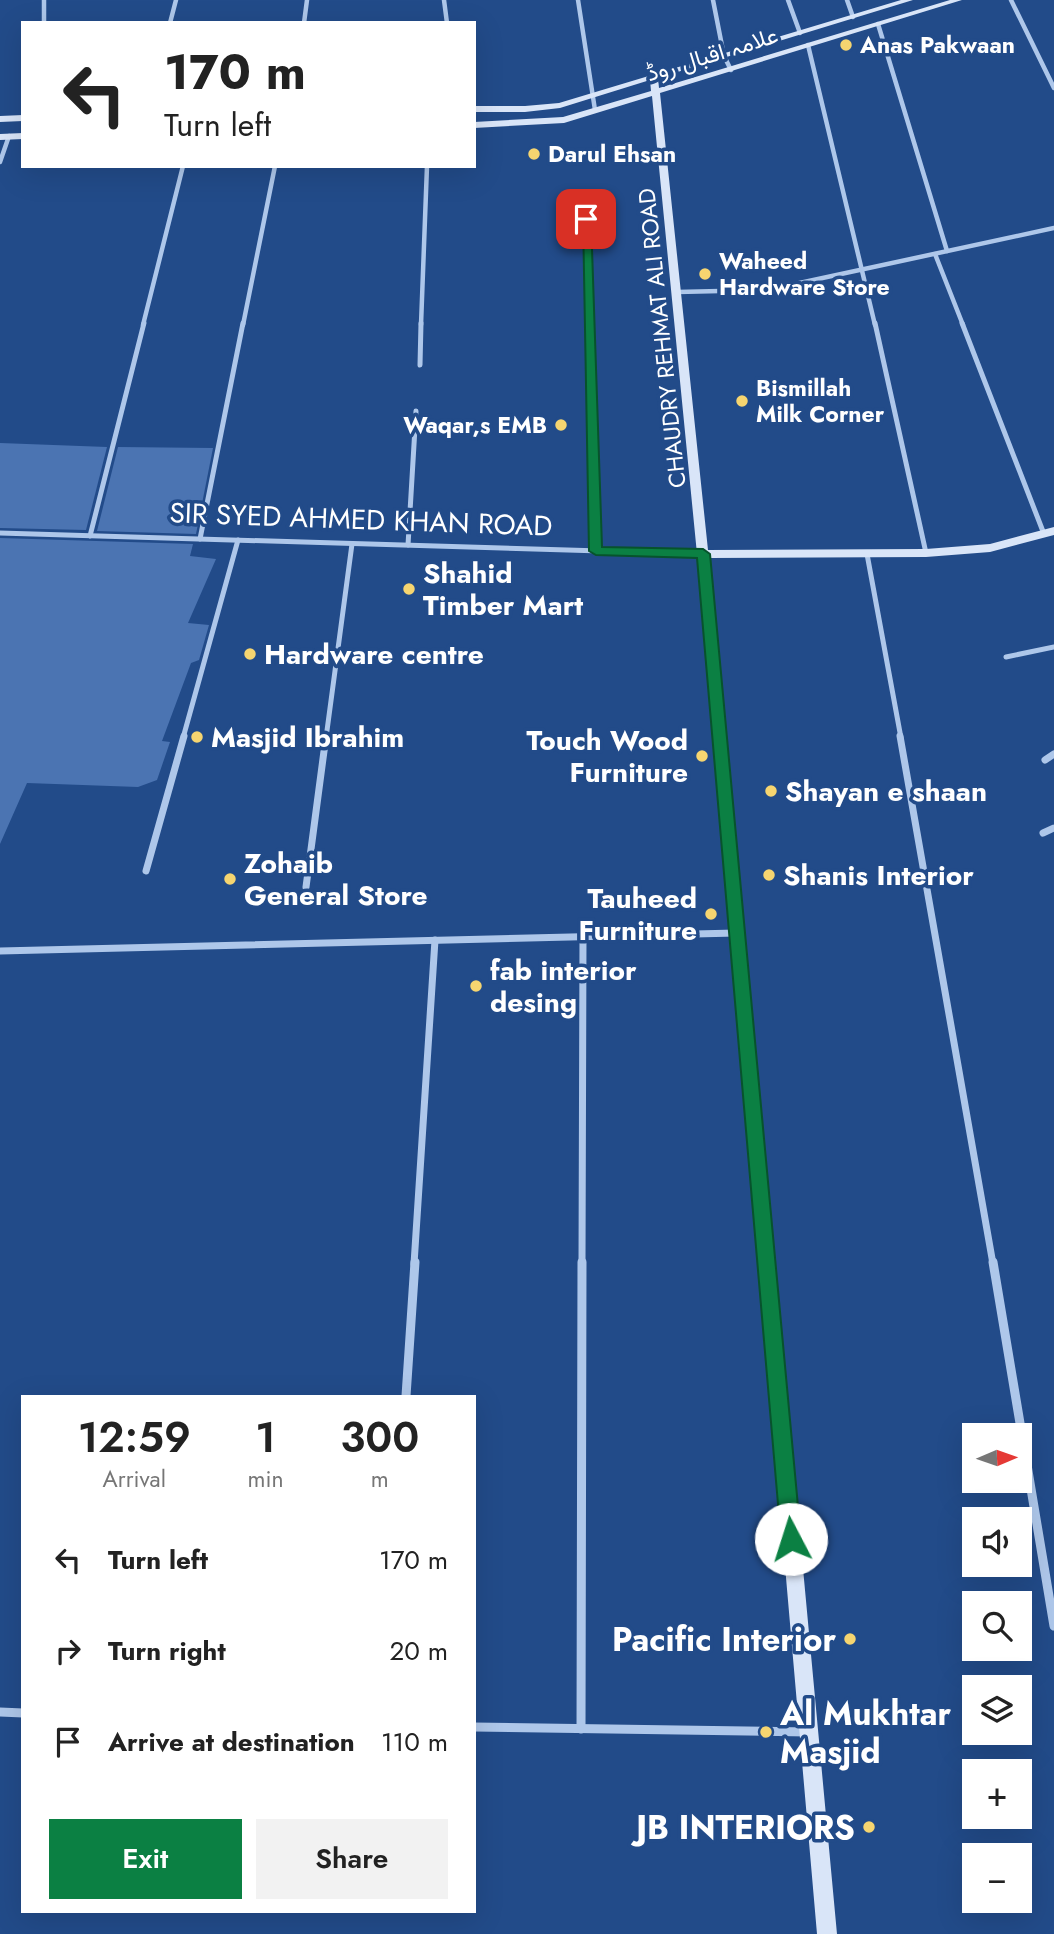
<!DOCTYPE html>
<html lang="en">
<head>
<meta charset="utf-8">
<style>
	:root { --surface:#fff; --page:#f2f2f2; --text:#222; --muted:#767676; --accent:#0b8043 }
	body { margin:0; font-family:Jost,Vazirmatn,sans-serif; background:var(--page); color:var(--text); height:100vh; display:flex; flex-direction:column; font-size:26px; white-space:nowrap }
	* { box-sizing:border-box; margin:0 }
	p { font-size:23px; color:var(--muted) }
	.icon { flex:none; width:38px; height:38px; fill:none; stroke:currentColor; stroke-width:2; stroke-linecap:round; stroke-linejoin:round }
	.map { position:relative; flex:1; overflow:hidden }
	.side { position:absolute; left:21px; top:1395px; width:455px; height:518px; display:flex; flex-direction:column; background:var(--surface); border-radius:0px; box-shadow:0 7px 28px #0002 }
	.side>* { flex:none }
	.banner { position:absolute; left:21px; top:21px; width:455px; height:147px; border-radius:0px; box-shadow:0 7px 28px #0002; background:#fff; color:var(--text); overflow:hidden }
	.needle { width:46px; rotate:88deg }
	.controls { position:absolute; left:962px; top:1423px; display:grid; gap:14px }
	.controls a { display:grid; place-items:center; width:70px; height:70px; border-radius:0px; background:var(--surface); box-shadow:0 7px 28px #0002; font-size:35px }
	.pin { position:absolute; display:grid; place-items:center; width:60px; height:60px; color:#fff; margin:-30px; border-radius:14px; box-shadow:0 4px 10px #0006 }
	.me { position:absolute; width:77px; margin:-38px; rotate:355deg; stroke-linejoin:round; filter:drop-shadow(0 0 5px #0008) }
	.turn { display:flex; align-items:center; gap:24px; height:147px; padding:0 28px; font-size:32px }
	.turn .icon { width:91px; height:91px; stroke-width:2.5 }
	.turn b { display:block; font-size:49px; line-height:60px }
	.eta { display:flex; justify-content:space-evenly; align-items:center; height:119px; text-align:center }
	.eta b { font-size:42px; font-weight:600; line-height:49px }
	.cta { display:flex; gap:14px; margin-top:auto; padding:14px 28px }
	.cta a { flex:1; height:80px; border-radius:0px; background:var(--accent); color:#fff; font-size:28px; font-weight:600; line-height:80px; text-align:center }
	.cta a+a { background:var(--page); color:var(--text) }
	ul { padding:0; list-style:none }
	li { display:flex; align-items:center; gap:21px; height:91px; padding:0 28px }
	li div { flex:1 }
	li b { display:block; font-size:26px }
	li em { font-style:normal }
	.map>svg:first-child { display:block }
</style>
</head>
<body>
<div class="map">
<svg width="1054" height="1934" viewBox="0 0 1054 1934">
	<rect width="100%" height="100%" fill="#224b89"/>
	<g fill="#4b74b2">
		<polygon points="0,443 107,447 86,530 0,528"/>
		<polygon points="118,447 213,448 196,534 97,531"/>
		<polygon points="0,538 193,544 190,556 216,559 188,623 209,625 199,660 191,663 162,741 170,742 157,780 138,787 27,783 0,844"/>
	</g>
	<g fill="none" stroke-linecap="round" stroke-linejoin="round">
		<g stroke="#aec7ea" stroke-width="4.5">
			<polyline points="44,0 44,23"/>
			<polyline points="444,0 447,23"/>
			<polyline points="578,0 595,110"/>
			<polyline points="713,0 724,56 731,70"/>
			<polyline points="788,0 800,33"/>
			<polyline points="847,0 853,17"/>
			<polyline points="1011,0 1054,88"/>
			<polyline points="170,23 176,0"/>
			<polyline points="304,23 307,0"/>
			<polyline points="878,24 947,251"/>
			<polyline points="808,45 875,325"/>
			<polyline points="0,162 9,136"/>
			<polyline points="586,219 589,325"/>
			<polyline points="935,254 963,325"/>
			<polyline points="677,292 767,290 1054,228"/>
			<polyline points="143,325 183,166"/>
			<polyline points="243,325 275,166"/>
			<polyline points="421,325 427,166"/>
		</g>
		<g stroke="#aec7ea" stroke-width="5">
			<polyline points="589,323 596,551"/>
			<polyline points="875,323 926,553"/>
			<polyline points="962,323 1044,534"/>
			<polyline points="420,365 421,323"/>
			<polyline points="0,533 703,554"/>
			<polyline points="90,536 144,323"/>
			<polyline points="200,539 243,323"/>
			<polyline points="408,545 416,411"/>
			<polyline points="867,554 901,738"/>
			<polyline points="1006,657 1054,647"/>
			<polyline points="183,738 238,540"/>
			<polyline points="326,738 352,544"/>
		</g>
		<g stroke="#aec7ea" stroke-width="7">
			<polyline points="900,736 993,1264"/>
			<polyline points="1045,760 1054,754"/>
			<polyline points="1043,833 1054,828"/>
			<polyline points="146,871 184,736"/>
			<polyline points="306,887 326,736"/>
			<polyline points="0,951 736,933"/>
			<polyline points="414,1264 435,940"/>
			<polyline points="582,1264 583,937"/>
		</g>
		<g stroke="#aec7ea" stroke-width="9">
			<polyline points="993,1262 1054,1626"/>
			<polyline points="406,1396 415,1262"/>
			<polyline points="0,1712 23,1713"/>
			<polyline points="474,1727 808,1732"/>
			<polyline points="581,1729 582,1262"/>
		</g>
		<g fill="#d9e5f8" fill-rule="evenodd">
			<polygon points="901,0 913,0 658,78 659,88 950,0 962,0 660,93 708,550 926,549 990,544 1054,527 1054,535 990,552 926,557 709,558 837,1934 817,1934 697,554 652,96 564,123 474,128 474,122 563,117 651,91 650,80 560,108 525,112 474,112 474,106 525,106 559,103"/>
			<polygon points="23,115 23,121 0,122 0,116"/>
			<polygon points="23,133 23,139 0,140 0,134"/>
		</g>
	</g>
	<polygon fill="#0b8043" stroke="#07532c" stroke-width="2" points="583,217 591,219 602,547 703,549 710,554 801,1539 798,1546 791,1549 784,1546 781,1539 697,558 596,555 589,551"/>
	<g fill="#f6d570" stroke="#224b89" stroke-width="2.5">
		<circle cx="846" cy="45" r="7"/>
		<circle cx="534" cy="154" r="7"/>
		<circle cx="705" cy="274" r="7"/>
		<circle cx="742" cy="401" r="7"/>
		<circle cx="561" cy="425" r="7"/>
		<circle cx="409" cy="589" r="7"/>
		<circle cx="250" cy="654" r="7"/>
		<circle cx="197" cy="737" r="7"/>
		<circle cx="702" cy="756" r="7"/>
		<circle cx="771" cy="791" r="7"/>
		<circle cx="769" cy="875" r="7"/>
		<circle cx="230" cy="879" r="7"/>
		<circle cx="711" cy="914" r="7"/>
		<circle cx="476" cy="986" r="7"/>
		<circle cx="850" cy="1639" r="7"/>
		<circle cx="766" cy="1732" r="7"/>
		<circle cx="869" cy="1827" r="7"/>
	</g>
	<g text-anchor="middle" stroke-width="7" stroke-linejoin="round" paint-order="stroke">
		<g font-size="23" font-weight="bold" fill="#fff" stroke="#224b89" text-anchor="start">
			<text x="860" y="53">Anas Pakwaan</text>
			<text x="548" y="162">Darul Ehsan</text>
			<text x="719" y="269">Waheed<tspan x="719" dy="26">Hardware Store</tspan></text>
			<text x="756" y="396">Bismillah<tspan x="756" dy="26">Milk Corner</tspan></text>
			<text x="547" y="433" text-anchor="end">Waqar,s EMB</text>
		</g>
		<g font-size="23" fill="#fff" stroke="#224b89">
			<text transform="translate(712 54) rotate(-17)" y="8">علامہ اقبال روڈ</text>
			<text transform="translate(662 338) rotate(-96)" y="8">CHAUDRY REHMAT ALI ROAD</text>
		</g>
		<g font-size="28" fill="#fff" stroke="#224b89">
			<text transform="translate(361 519) rotate(2)" y="10">SIR SYED AHMED KHAN ROAD</text>
		</g>
		<g font-size="28" font-weight="bold" fill="#fff" stroke="#224b89" text-anchor="start">
			<text x="423" y="583">Shahid<tspan x="423" dy="32">Timber Mart</tspan></text>
			<text x="264" y="664">Hardware centre</text>
			<text x="211" y="747">Masjid Ibrahim</text>
			<text x="688" y="750" text-anchor="end">Touch Wood<tspan x="688" dy="32">Furniture</tspan></text>
			<text x="785" y="801">Shayan e shaan</text>
			<text x="244" y="873">Zohaib<tspan x="244" dy="32">General Store</tspan></text>
			<text x="783" y="885">Shanis Interior</text>
			<text x="697" y="908" text-anchor="end">Tauheed<tspan x="697" dy="32">Furniture</tspan></text>
			<text x="490" y="980">fab interior<tspan x="490" dy="32">desing</tspan></text>
		</g>
		<g font-size="33" font-weight="bold" fill="#fff" stroke="#224b89" text-anchor="end">
			<text x="836" y="1651">Pacific Interior</text>
			<text x="780" y="1725" text-anchor="start">Al Mukhtar<tspan x="780" dy="38">Masjid</tspan></text>
			<text x="855" y="1839">JB INTERIORS</text>
		</g>
	</g>
</svg>
<div class="controls">
<a><svg class="needle" viewBox="-14 -14 28 28"><path d="M0-13l5 13h-10z" fill="#e53935"/><path d="M0 13l5-13h-10z" fill="#767676"/></svg></a>
<a><svg class="icon" aria-label="sound" viewBox="0 0 24 24"><path d="M4 9h4l5-4v14l-5-4H4zM17 9q2 3 0 6"/></svg></a>
<a><svg class="icon" aria-label="search" viewBox="0 0 24 24"><circle cx="10" cy="10" r="6"/><path d="M15 15l6 6"/></svg></a>
<a><svg class="icon" aria-label="layers" viewBox="0 0 24 24"><path d="M12 4l9 5-9 5-9-5zM3 14l9 5 9-5"/></svg></a>
<a>+</a>
<a>−</a>
</div>
<div class="pin" style="left:586px;top:219px;background:#d93025"><svg class="icon" aria-label="arrive" viewBox="0 0 24 24"><path d="M6 21V4h12l-3 4 3 4H6"/></svg></div>
<svg class="me" style="left:791px;top:1539px" viewBox="-20 -20 40 40"><circle r="19" fill="#fff"/><path d="M0-13L10 11 0 6-10 11z" fill="#0b8043"/></svg>
<div class="banner">
<div class="turn"><svg class="icon" aria-label="left" viewBox="0 0 24 24"><path d="M17 20v-9H6M10 6l-5 5 5 5"/></svg><div><b>170 m</b>Turn left</div></div>
</div>
<section class="side">
<div class="eta">
<div><b>12:59</b><p>Arrival</p></div>
<div><b>1</b><p>min</p></div>
<div><b>300</b><p>m</p></div>
</div>
<ul>
<li><svg class="icon" aria-label="left" viewBox="0 0 24 24"><path d="M17 20v-9H6M10 6l-5 5 5 5"/></svg><div><b>Turn left</b></div><em>170 m</em></li>
<li><svg class="icon" aria-label="right" viewBox="0 0 24 24"><path d="M7 20v-9h11M14 6l5 5-5 5"/></svg><div><b>Turn right</b></div><em>20 m</em></li>
<li><svg class="icon" aria-label="arrive" viewBox="0 0 24 24"><path d="M6 21V4h12l-3 4 3 4H6"/></svg><div><b>Arrive at destination</b></div><em>110 m</em></li>
</ul>
<div class="cta"><a>Exit</a><a>Share</a></div>
</section>
</div>
</body>
</html>
